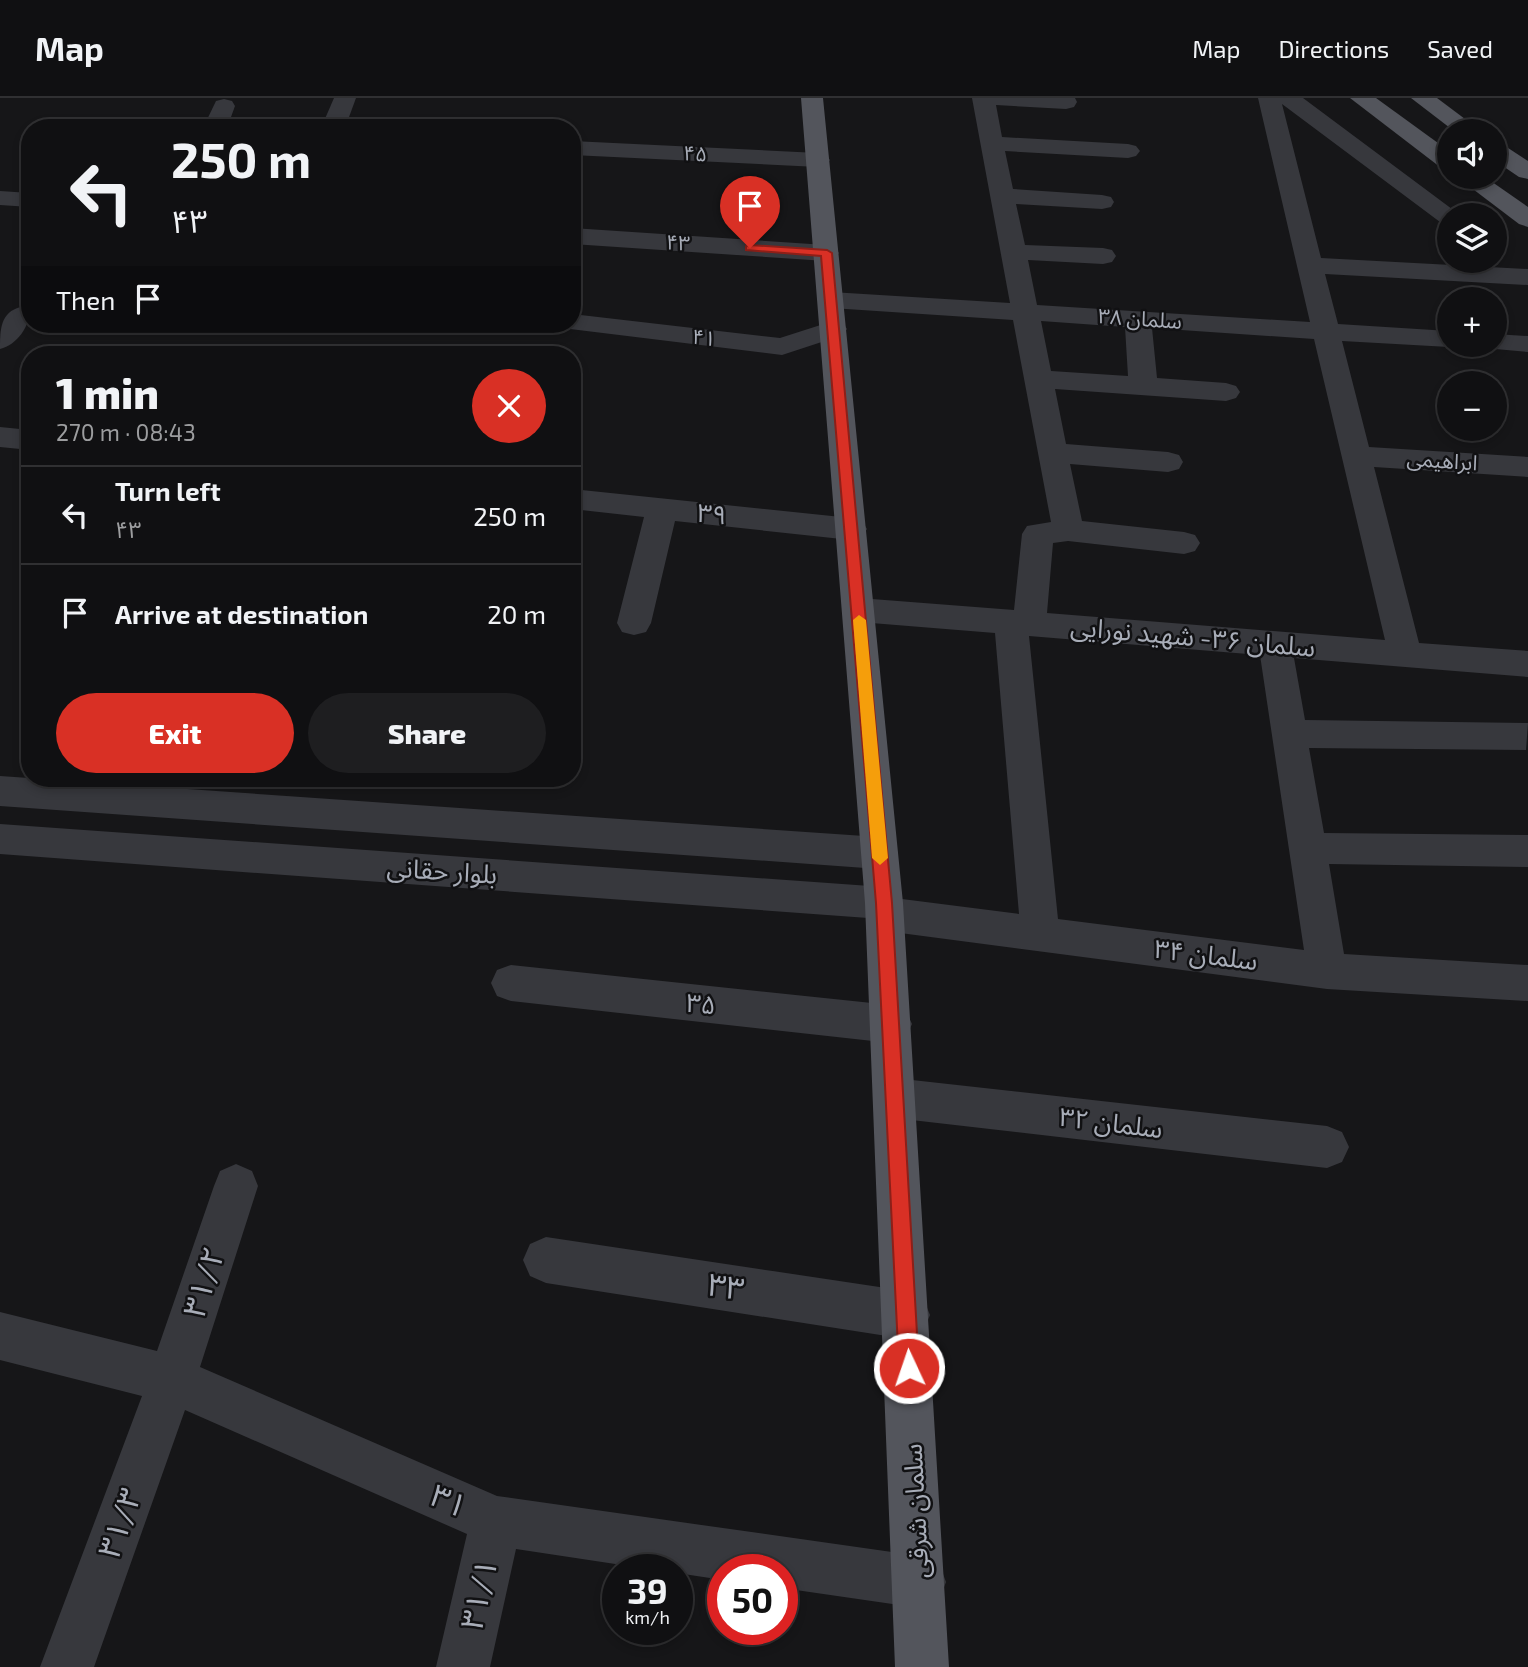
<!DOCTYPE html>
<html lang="en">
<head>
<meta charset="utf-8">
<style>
	:root { --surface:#101012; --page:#1e1e20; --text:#f1f3f6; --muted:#9c9d9f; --line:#303032; --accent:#d93025 }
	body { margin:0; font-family:"Exo 2","Noto Sans Arabic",sans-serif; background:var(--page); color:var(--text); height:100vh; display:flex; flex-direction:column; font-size:26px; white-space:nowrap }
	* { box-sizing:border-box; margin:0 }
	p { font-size:23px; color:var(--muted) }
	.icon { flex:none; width:38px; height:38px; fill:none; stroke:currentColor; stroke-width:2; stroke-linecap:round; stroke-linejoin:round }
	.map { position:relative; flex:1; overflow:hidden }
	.sheet { position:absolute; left:21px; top:248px; width:560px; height:441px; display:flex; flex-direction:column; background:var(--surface); border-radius:28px; box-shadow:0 4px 10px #0003,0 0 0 2px var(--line) }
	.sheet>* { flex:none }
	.guide { position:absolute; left:21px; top:21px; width:560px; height:214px; border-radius:28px; box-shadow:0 4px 10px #0003,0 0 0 2px var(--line); background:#101012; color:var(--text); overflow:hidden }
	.buttons { position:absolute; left:1437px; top:21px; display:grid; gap:14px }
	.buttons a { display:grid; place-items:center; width:70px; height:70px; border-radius:50%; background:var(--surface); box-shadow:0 4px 10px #0003,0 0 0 2px var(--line); font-size:35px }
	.speed { position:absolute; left:602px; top:1456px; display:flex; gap:14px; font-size:35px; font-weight:700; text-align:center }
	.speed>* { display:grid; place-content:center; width:91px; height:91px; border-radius:50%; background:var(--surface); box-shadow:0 4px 10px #0003,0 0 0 2px var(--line); line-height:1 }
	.speed small { font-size:18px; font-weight:400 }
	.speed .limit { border:10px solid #d22; background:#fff; color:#111 }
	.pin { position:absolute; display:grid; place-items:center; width:60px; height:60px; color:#fff; margin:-72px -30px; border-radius:50% 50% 50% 0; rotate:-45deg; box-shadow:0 0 7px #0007 }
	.pin .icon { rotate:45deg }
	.me { position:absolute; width:77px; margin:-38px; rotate:357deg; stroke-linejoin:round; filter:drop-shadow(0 0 5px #0008) }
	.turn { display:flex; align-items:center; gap:24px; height:147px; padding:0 35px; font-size:32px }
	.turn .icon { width:91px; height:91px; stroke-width:2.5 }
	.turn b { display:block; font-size:49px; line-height:60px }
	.then { display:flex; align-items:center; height:66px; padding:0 35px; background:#0003; gap:14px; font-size:26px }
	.round { display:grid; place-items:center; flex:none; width:74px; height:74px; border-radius:37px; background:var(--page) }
	.head { display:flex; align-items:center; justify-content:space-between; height:119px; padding:0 35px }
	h1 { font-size:42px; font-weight:800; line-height:52px }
	.cta { display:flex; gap:14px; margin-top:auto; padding:14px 35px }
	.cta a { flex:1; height:80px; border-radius:42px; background:var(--accent); color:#fff; font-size:28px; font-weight:800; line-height:80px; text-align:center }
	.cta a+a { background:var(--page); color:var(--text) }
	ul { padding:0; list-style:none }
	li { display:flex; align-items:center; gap:21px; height:98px; padding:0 35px; border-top:2px solid var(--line) }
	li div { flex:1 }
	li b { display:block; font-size:26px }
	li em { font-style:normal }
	header { display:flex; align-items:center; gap:42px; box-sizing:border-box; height:98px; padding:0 35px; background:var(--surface); border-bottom:2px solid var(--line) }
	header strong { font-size:33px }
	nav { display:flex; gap:38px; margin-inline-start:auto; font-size:24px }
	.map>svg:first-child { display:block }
</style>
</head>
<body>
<header>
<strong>Map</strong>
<nav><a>Map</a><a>Directions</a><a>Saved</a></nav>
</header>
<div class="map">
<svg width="1528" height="1569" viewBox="0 0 1528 1569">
	<rect width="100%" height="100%" fill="#161618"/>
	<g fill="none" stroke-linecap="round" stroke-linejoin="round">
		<g fill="#37383d" fill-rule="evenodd">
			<polygon points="334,0 356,0 345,30 321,30"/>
			<path d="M972 0H1075L1077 4 1074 9 1066 11 996 7 1002 39 1128 46 1136 48 1140 53 1136 58 1128 60 1005 53 1013 91 1102 97 1111 99 1114 104 1111 109 1102 111 1016 106 1025 147 1103 150 1112 152 1116 158 1112 164 1103 166 1028 162 1037 207 1310 224 1258 0H1303L1460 117H1449V127L1440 124 1282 6 1321 160 1528 171V187L1325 176 1338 226 1449 233V247H1459L1449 249 1342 243 1369 349 1528 359V379L1374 369 1419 545 1528 553V579L1294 560 1305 622 1528 625 1526 652 1309 650 1324 735 1528 737V769L1329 766 1344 856 1528 867V903L1327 891 885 833 871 828 868 820 0 756V726L884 789 898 793 902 801 1019 816 995 535 859 524 847 520 842 512 847 504 859 500 1014 512 1022 436 1027 428 1051 424 1013 222 831 210 822 208 818 202 822 196 831 194 1010 205ZM1041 223 1125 229 1128 278 1051 273ZM1152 230 1314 241 1385 542 1047 515 1053 445 1068 443 1184 456 1195 453 1200 445 1195 437 1184 434 1082 423 1070 366 1168 374 1179 371 1183 364 1179 357 1168 354 1066 346 1055 291 1226 303 1236 300 1240 294 1236 288 1226 285 1157 280ZM1029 538 1260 557 1304 852 1058 821Z"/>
			<polygon points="224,1 232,3 235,8 227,30 203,30 216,3"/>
			<polygon points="572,43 818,55 826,57 830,62 826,67 818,69 572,57"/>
			<polygon points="0,93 30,95 30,109 0,107"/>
			<polygon points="572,130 826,147 835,150 839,155 835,160 826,163 572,146"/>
			<path d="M21 209 30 211C30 228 17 247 0 251 0 232 0 214 21 209Z"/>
			<polygon points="572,216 780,240 833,223 843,225 847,231 843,237 782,257 562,230 560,226 572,226"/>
			<polygon points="1494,236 1528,238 1528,254 1484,250 1482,247 1494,247"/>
			<polygon points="0,329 30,332 30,352 0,349"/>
			<polygon points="572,391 851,420 862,423 867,431 862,439 851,442 675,423 651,525 646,534 634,537 622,534 617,525 644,419 572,411"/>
			<polygon points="0,678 879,739 892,744 898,755 892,766 879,771 0,708"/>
			<polygon points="511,867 891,907 906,913 912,926 906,939 891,945 511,903 497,898 491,885 497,872"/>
			<polygon points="894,980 1327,1028 1342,1034 1349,1049 1342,1064 1327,1070 894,1020 879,1014 873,1000 879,986"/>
			<polygon points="236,1066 252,1073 258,1088 200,1269 497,1398 920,1458 939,1465 946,1484 939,1503 920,1510 782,1490 782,1472 723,1472 723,1482 677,1475 677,1472 655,1472 516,1451 490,1569 436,1569 467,1436 185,1312 94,1569 40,1569 142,1298 0,1262 0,1214 157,1253 214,1088 220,1073"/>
			<polygon points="546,1139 906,1193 923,1200 930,1217 923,1234 906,1241 546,1185 530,1178 523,1162 530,1146"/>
		</g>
		<g fill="#53555c" fill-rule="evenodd">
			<polygon points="801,0 823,0 903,805 949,1569 895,1569 865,805"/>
			<polygon points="1350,0 1376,0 1449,53 1449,71 1440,69"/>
			<polygon points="1411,0 1437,0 1481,33 1454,33"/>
			<polygon points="1494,44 1502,46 1528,63 1528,81 1519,79 1494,62"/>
			<polygon points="1457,79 1485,79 1528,109 1528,129 1519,126"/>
		</g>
	</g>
	<polygon fill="#d93025" stroke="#8d1f18" stroke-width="2" points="750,147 827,152 832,155 892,805 919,1270 916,1277 909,1280 902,1277 899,1270 876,805 821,158 746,152 746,148"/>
	<polygon fill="#f59e0b" points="859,517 866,522 888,760 880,767 872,760 853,522"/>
	<g text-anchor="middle" stroke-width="5" stroke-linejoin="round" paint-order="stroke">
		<g font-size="21" fill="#a8adb8" stroke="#111113">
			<text transform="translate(695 56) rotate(3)" y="7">۴۵</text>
			<text transform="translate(678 145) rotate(4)" y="7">۴۳</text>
			<text transform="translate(1140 221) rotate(4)" y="7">سلمان ۳۸</text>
			<text transform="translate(704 240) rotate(7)" y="7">۴۱</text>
			<text transform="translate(1442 363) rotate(4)" y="7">ابراهیمی</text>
		</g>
		<g font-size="26" fill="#a8adb8" stroke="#111113">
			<text transform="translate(712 416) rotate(6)" y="9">۳۹</text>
			<text transform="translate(1193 539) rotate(5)" y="9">سلمان ۳۶- شهید نورایی</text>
			<text transform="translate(442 773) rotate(4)" y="9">بلوار حقانی</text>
			<text transform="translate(1206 857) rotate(7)" y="9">سلمان ۳۴</text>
			<text transform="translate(701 906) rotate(6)" y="9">۳۵</text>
			<text transform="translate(1111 1025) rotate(7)" y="9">سلمان ۳۲</text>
			<text transform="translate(916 1413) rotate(-93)" y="9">سلمان شرقی</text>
		</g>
		<g font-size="32" fill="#a8adb8" stroke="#111113">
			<text transform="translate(204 1184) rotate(-72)" y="11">۳۱/۲</text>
			<text transform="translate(726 1189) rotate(9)" y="11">۳۳</text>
			<text transform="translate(449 1403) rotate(24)" y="11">۳۱</text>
			<text transform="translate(120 1425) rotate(-70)" y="11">۳۱/۳</text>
			<text transform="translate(479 1496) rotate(-77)" y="11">۳۱/۱</text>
		</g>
	</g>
</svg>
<div class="buttons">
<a><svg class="icon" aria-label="sound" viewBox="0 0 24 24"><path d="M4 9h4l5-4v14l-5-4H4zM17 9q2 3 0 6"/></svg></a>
<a><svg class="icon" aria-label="layers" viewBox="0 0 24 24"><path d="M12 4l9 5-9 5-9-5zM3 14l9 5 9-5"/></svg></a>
<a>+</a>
<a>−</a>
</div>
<div class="speed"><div>39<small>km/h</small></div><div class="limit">50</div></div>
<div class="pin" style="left:750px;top:150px;background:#d93025"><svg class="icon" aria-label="arrive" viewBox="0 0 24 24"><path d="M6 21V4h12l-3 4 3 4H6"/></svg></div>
<svg class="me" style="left:909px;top:1270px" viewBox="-20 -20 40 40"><circle r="17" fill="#d93025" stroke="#fff" stroke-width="3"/><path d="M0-11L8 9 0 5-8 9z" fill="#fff"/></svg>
<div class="guide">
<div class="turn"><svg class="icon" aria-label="left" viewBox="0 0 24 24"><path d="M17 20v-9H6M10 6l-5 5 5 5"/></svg><div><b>250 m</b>۴۳</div></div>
<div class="then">Then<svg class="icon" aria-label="arrive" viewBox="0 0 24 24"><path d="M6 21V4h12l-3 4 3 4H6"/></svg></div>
</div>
<section class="sheet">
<div class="head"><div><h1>1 min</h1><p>270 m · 08:43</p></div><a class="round" style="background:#d93025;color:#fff"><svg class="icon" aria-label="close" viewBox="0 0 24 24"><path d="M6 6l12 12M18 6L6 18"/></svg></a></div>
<ul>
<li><svg class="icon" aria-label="left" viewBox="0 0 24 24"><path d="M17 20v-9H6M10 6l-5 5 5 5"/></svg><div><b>Turn left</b><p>۴۳</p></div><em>250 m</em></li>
<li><svg class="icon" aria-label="arrive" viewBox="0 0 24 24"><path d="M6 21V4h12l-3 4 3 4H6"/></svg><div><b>Arrive at destination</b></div><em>20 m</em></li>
</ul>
<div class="cta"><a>Exit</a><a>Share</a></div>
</section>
</div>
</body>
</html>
